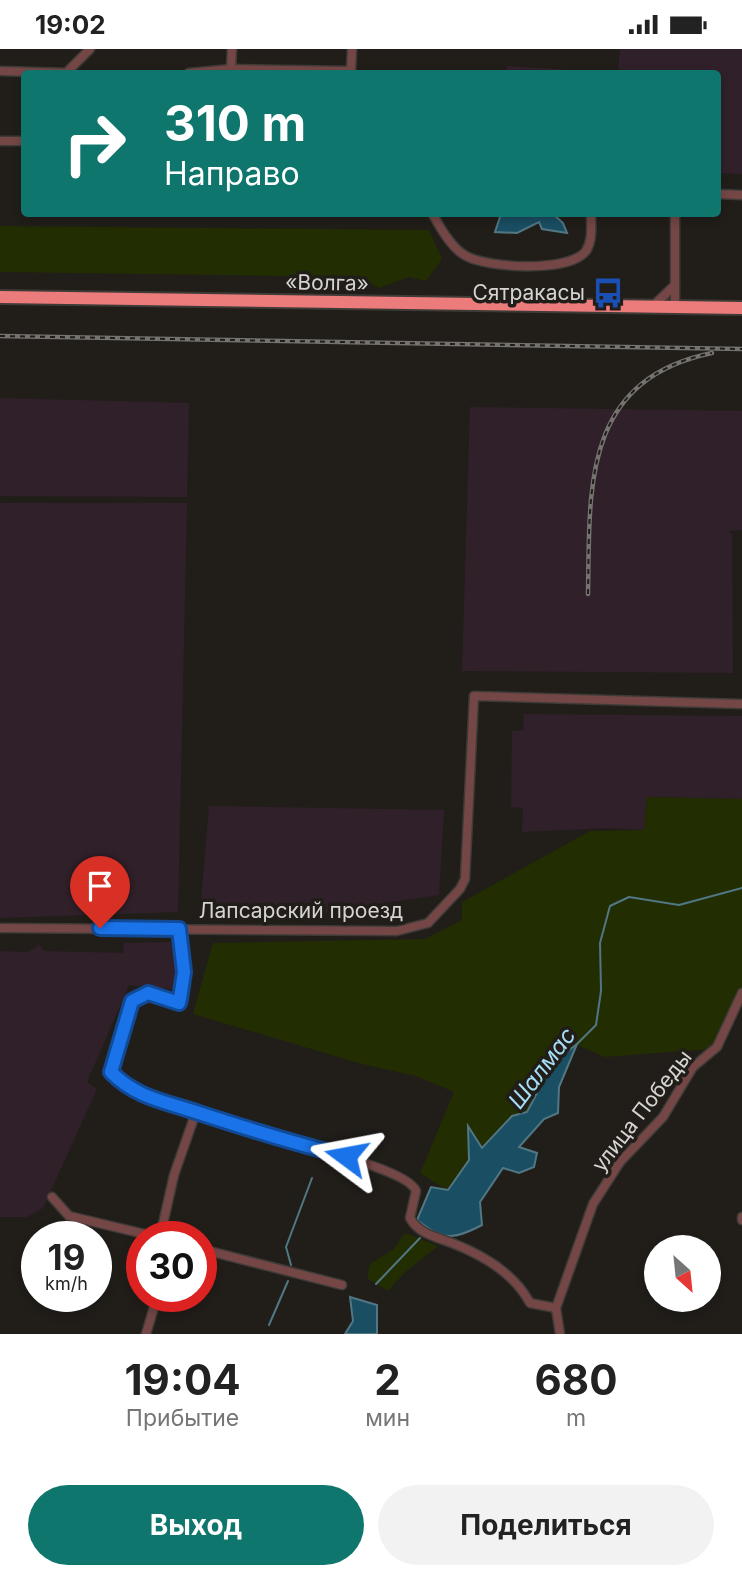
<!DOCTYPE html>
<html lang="ru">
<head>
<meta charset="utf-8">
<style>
	:root { --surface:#fff; --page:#f2f2f2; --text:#222; --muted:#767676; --accent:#0f766e }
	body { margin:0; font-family:Inter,sans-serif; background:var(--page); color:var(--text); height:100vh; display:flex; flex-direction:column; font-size:26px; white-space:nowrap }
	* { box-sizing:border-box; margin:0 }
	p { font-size:23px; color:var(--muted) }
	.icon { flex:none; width:38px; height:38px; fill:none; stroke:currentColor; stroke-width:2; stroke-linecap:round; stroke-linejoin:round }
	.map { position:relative; height:1285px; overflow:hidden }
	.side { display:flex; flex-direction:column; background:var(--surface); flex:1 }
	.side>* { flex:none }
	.banner { position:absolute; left:21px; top:21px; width:700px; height:147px; border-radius:7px; box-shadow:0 4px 10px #0003; background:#0f766e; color:#fff; overflow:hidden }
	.needle { width:46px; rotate:153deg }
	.buttons { position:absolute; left:644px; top:1186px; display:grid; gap:14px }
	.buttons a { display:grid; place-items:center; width:77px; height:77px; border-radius:50%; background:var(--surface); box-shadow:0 4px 10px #0003; font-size:35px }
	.speed { position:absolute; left:21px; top:1172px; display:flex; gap:14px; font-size:35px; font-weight:700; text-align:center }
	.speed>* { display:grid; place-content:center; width:91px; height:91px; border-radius:50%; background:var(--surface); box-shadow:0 4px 10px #0003; line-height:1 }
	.speed small { font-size:18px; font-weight:400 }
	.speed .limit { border:10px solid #d22; background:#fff; color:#111 }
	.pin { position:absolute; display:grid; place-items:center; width:60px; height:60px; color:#fff; margin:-72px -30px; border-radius:50% 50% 50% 0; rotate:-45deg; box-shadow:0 0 7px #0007 }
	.pin .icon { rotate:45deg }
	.me { position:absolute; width:77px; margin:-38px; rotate:283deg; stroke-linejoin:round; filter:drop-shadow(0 0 5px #0008) }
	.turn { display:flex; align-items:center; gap:24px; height:147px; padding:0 28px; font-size:32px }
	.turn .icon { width:91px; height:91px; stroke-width:2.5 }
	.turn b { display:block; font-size:49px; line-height:60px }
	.eta { display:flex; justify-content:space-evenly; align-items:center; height:119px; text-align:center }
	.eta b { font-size:42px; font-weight:700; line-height:49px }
	.button { display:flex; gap:14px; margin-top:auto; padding:14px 28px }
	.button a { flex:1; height:80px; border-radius:42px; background:var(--accent); color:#fff; font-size:28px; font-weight:700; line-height:80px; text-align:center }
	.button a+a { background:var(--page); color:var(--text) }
	.status { display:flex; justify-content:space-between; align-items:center; height:49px; padding:0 35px; background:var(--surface); direction:ltr }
	.status svg { height:19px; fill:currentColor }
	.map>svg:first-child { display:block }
</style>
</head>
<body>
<div class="status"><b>19:02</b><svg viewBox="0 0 49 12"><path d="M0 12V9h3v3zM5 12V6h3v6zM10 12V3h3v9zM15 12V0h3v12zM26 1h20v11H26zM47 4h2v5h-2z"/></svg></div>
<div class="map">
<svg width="742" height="1285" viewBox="0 0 742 1285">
	<rect width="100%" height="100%" fill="#211e1a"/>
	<g fill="#302029">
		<polygon points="620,0 742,0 742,125 718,124 718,24 506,24 507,17 618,24"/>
		<polygon points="0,349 189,354 187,448 0,447"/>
		<polygon points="470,358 742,362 742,481 729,482 732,486 733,624 462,622"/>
		<polygon points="0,454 187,454 178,863 0,869"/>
		<polygon points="523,665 742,667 742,750 647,748 644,781 606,779 522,783 523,759 511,758 512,682 524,681"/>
		<polygon points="209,757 444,761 439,846 299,867 200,864"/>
		<polygon points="172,893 182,904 180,941 129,936 87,1033 97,1040 43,1159 27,1168 0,1168 0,902 28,903 40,896 44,902 123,904 124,894"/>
	</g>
	<g fill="#222d02">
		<polygon points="0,177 429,181 442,210 426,232 409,228 379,239 358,228 0,223"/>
		<polygon points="647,748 742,750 742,937 711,1000 605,1008 577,996 553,1014 527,1063 512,1067 481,1100 468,1079 469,1111 447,1141 420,1124 454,1043 416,1027 362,1015 193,965 213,894 425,890 462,871 462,853 590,782 644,781"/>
		<polygon points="405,1184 438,1197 404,1224 388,1242 367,1229 370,1215 394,1200"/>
	</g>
	<g fill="#1a4f63" stroke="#527784" stroke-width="2">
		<polygon points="552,164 563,174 567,184 542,180 539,173 517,184 495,183 501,165"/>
		<path d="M577 995 559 1038 558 1064 544 1070 519 1098 537 1104 534 1118 519 1124 503 1119 480 1153 482 1176C453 1191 443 1192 417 1171L431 1138 448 1141 469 1111 468 1077 482 1099 512 1067 527 1063 553 1014Z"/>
		<polygon points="350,1248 377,1256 377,1285 345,1285 353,1272"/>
	</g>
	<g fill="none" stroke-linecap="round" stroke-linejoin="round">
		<g stroke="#527784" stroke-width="2">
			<polyline points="576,996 596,976 601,942 600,894 610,857 629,848 679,856 742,839"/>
			<polyline points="291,1216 286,1198 312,1129"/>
			<polyline points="376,1235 420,1189"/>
			<polyline points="269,1276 288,1232"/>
		</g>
		<g stroke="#3e3b37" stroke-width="11">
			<g id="minor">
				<polyline points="231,20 232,0"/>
				<polyline points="0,22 71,24"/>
				<polyline points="351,22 352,0"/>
				<polyline points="66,24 90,0"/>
				<polyline points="189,24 231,20 351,22"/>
				<polyline points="0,92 24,92"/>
				<polyline points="718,145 742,146"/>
				<path d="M432 164C440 178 451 199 466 207 488 219 569 224 586 202 593 191 591 177 591 164"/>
				<polyline points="653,257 675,236"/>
				<polyline points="675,258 675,164"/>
				<polyline points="0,879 397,882 428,874 460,840 465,830 474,647 742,655"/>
				<path d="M179 880 184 923 180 951 179 954 148 944 132 952 111 1023C158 1074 403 1107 416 1142L410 1169C419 1185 436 1188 452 1194 483 1206 514 1224 530 1254L556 1259"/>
				<polyline points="52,1148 69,1167 157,1188"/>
				<polyline points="742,1168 742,1171"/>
				<polyline points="160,1188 174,1126 196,1063"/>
				<polyline points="201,1200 342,1236"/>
				<polyline points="146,1285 157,1248"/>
				<polyline points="560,1285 556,1259 593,1155 620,1113 663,1068 693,1018 717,998 742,944"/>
			</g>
		</g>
		<g stroke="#3e3b37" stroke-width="16">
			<polyline id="highway" points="0,248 742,259"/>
		</g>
		<use href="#minor" stroke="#744746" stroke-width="8"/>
		<use href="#highway" stroke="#ec7b7c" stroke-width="12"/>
		<g stroke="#75736f" stroke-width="4.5">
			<g id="rail">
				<polyline points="0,287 742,300"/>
				<path d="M588 545C590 440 581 331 712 304"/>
			</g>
		</g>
		<use href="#rail" stroke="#211e1a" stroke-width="2" stroke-dasharray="5" stroke-linecap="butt"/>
	</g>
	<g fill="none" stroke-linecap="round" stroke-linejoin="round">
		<g stroke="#114b97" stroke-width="18">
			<path id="route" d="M100 879 179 880 184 923 180 950 179 954 148 944 132 952 111 1023C136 1049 167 1053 199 1064 248 1080 296 1095 346 1107"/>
		</g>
		<use href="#route" stroke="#1a73e8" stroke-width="12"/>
	</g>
	<defs>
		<g id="bus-bare" transform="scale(2.415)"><path d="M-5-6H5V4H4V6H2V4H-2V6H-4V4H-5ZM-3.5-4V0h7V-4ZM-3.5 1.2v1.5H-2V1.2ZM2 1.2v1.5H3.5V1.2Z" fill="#1a4fb4" stroke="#211e1a" stroke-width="2.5" paint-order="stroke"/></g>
	</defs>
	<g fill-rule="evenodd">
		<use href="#bus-bare" x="608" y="244"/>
	</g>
	<g text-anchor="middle" stroke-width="7" stroke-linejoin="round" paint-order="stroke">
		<g font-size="21" fill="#d6d4d2" stroke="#211e1a">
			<text transform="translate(327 234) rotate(1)" y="7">«Волга»</text>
			<text x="301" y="869">Лапсарский проезд</text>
			<text transform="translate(642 1062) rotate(-52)" y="7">улица Победы</text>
		</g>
		<g font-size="21" fill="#d6d4d2" stroke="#211e1a" text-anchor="end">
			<text x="585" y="251">Сятракасы</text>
		</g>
		<g font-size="23" font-style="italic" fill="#a6ddf6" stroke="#211e1a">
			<text transform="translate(542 1019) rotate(-53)" y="8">Шалмас</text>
		</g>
	</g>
</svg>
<div class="buttons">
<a><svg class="needle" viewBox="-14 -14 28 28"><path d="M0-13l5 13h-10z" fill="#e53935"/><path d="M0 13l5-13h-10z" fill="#767676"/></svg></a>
</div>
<div class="speed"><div>19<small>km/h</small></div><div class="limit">30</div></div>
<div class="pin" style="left:100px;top:879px;background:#d93025"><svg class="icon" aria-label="arrive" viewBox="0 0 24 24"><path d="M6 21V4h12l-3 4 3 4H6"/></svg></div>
<svg class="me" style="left:346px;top:1107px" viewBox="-20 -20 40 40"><path d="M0-17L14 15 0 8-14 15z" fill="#1a73e8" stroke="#fff" stroke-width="4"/></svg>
<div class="banner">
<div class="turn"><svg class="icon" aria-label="right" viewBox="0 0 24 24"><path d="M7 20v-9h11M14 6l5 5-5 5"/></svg><div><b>310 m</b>Направо</div></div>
</div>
</div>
<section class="side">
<div class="eta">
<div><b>19:04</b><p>Прибытие</p></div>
<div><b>2</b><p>мин</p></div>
<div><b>680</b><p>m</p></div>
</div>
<div class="button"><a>Выход</a><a>Поделиться</a></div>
</section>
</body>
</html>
